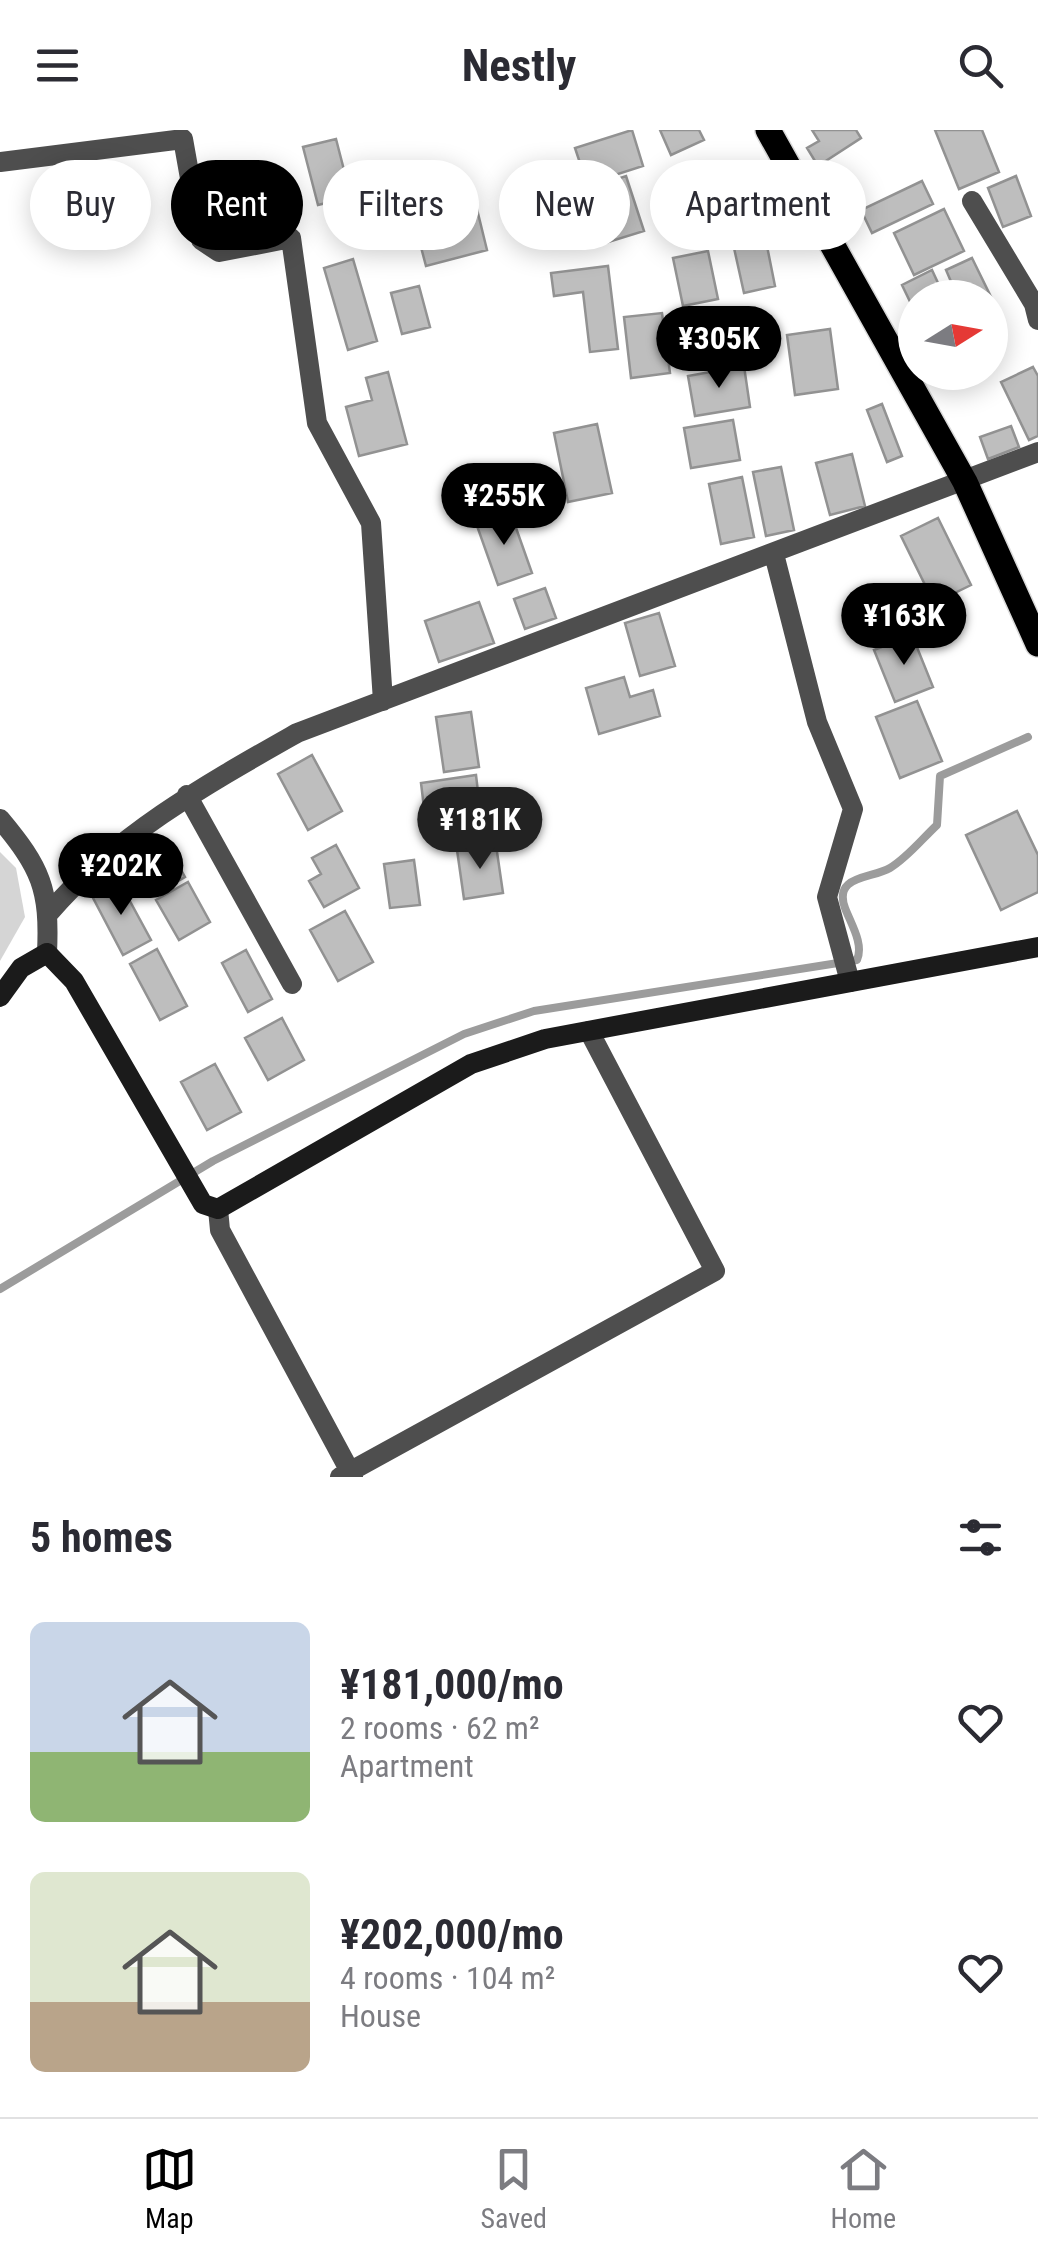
<!DOCTYPE html>
<html lang="en">
<head>
<meta charset="utf-8">
<style>
  body { margin:0; font-family:"Roboto Condensed",sans-serif; background:#f2f2f3; color:#2b2b33; height:100vh; display:flex; flex-direction:column; font-size:38px; white-space:nowrap }
  * { box-sizing:border-box; margin:0 }
  p { font-size:32px; color:#7c7c81 }
  .icon { flex:none; width:55px; height:55px; fill:none; stroke:currentColor; stroke-width:2; stroke-linecap:round; stroke-linejoin:round }
  .map { position:relative; height:1347px; overflow:hidden }
  .panel { display:flex; flex-direction:column; background:#fff; flex:1 }
  .panel>* { flex:none }
  .banner { position:absolute; left:30px; top:30px; width:980px; height:90px; display:flex; gap:20px }
  .needle { width:65px; rotate:79deg }
  .controls { position:absolute; left:898px; top:150px; display:grid; gap:20px }
  .controls a { display:grid; place-items:center; width:110px; height:110px; border-radius:50%; background:#fff; box-shadow:0 5px 25px #0003; font-size:50px }
  .price { position:absolute; translate:-50% -85px; padding:0 22px; border-radius:35px; background:#000; color:#fff; font-size:32px; line-height:65px; filter:drop-shadow(0 2px 5px #0008) }
  .price::after { content:''; position:absolute; left:50%; top:60px; width:30px; height:22px; margin-left:-15px; background:inherit; clip-path:polygon(0 0,100% 0,50% 100%) }
  .price.current { background:#222; color:#fff }
  ul { padding:0; list-style:none }
  li { display:flex; align-items:center; gap:30px; height:250px; padding:0 30px }
  li span { display:grid; place-items:center; flex:none; width:280px; height:200px; border-radius:15px; color:#555 }
  li>.icon { margin-inline-start:auto }
  span .icon { width:120px; height:120px; fill:#fffc; stroke-width:1 }
  li b { font-size:42px }
  h2 { display:flex; justify-content:space-between; align-items:center; height:120px; padding:0 30px; font-size:42px }
  .pill { padding:0 35px; border-radius:45px; background:#fff; box-shadow:0 5px 25px #0003; font-size:35px; line-height:90px }
  .pill.current { background:#000; color:#fff }
  header { display:flex; justify-content:space-between; align-items:center; height:130px; padding:0 30px; background:#fff; font-size:45px; font-weight:700 }
  .dock { display:flex; justify-content:space-around; align-items:center; height:140px; border-top:2px solid #e1e1e2; background:#fff; font-size:28px; color:#7c7c81 }
  .dock a { display:grid; justify-items:center; gap:5px }
  .dock .current { color:#000 }
  .map>svg:first-child { display:block }
  .green { fill:#d5d5d5 }
  .lines { fill:none; stroke-linecap:round; stroke-linejoin:round }
  .stream { stroke:#9c9c9c; stroke-width:8 }
  .building { fill:#bebebe; stroke:#929292; stroke-width:2.5 }
  .primary-casing { stroke:#dbdbdb; stroke-width:28 }
  .street { stroke:#4e4e4e; stroke-width:20 }
  .secondary { stroke:#1b1b1b; stroke-width:20 }
  .primary { stroke:#000; stroke-width:25 }
</style>
</head>
<body>
<header><svg class="icon" aria-label="menu" viewBox="0 0 24 24"><path d="M4 6h16M4 12h16M4 18h16"/></svg>Nestly<svg class="icon" aria-label="search" viewBox="0 0 24 24"><circle cx="10" cy="10" r="6"/><path d="M15 15l6 6"/></svg></header>
<div class="map">
<svg width="1038" height="1347" viewBox="0 0 1038 1347">
  <rect width="100%" height="100%" fill="#fff"/>
  <path class="green" d="M0,722L16,738L25,787L0,831Z"/>
  <g class="lines">
    <path class="stream" d="M0,1159L213,1031L464,904L534,881L857,830C864,814 851,794 845,778C833,745 871,749 890,738C907,728 922,709 937,695L940,646L1028,607"/>
  </g>
  <path class="building" d="M632,0L643,36L587,54L575,18Z
    M660,0H699L704,10L671,25Z
    M812,0H856L861,8L818,36L807,18L819,11Z
    M935,0H982L999,42L959,59Z
    M336,9L351,67L318,75L303,17Z
    M626,46L644,101L602,114L584,60Z
    M1016,46L1031,86L1003,97L988,58Z
    M922,51L933,74L872,103L861,80Z
    M475,71L487,120L426,136L413,87Z
    M944,79L964,121L914,145L894,103Z
    M766,111L775,156L744,163L734,118Z
    M708,121L718,169L683,176L673,128Z
    M972,128L994,173L990,175V168H958L946,140Z
    M353,129L377,211L348,220L324,138Z
    M608,136L618,219L590,222L583,162L554,166L551,143Z
    M932,140L945,168H915V182L902,155Z
    M419,156L430,197L402,204L391,163Z
    M662,183L670,243L631,248L624,187Z
    M830,199L838,259L795,265L787,205Z
    M744,236L750,277L695,286L688,246Z
    M1033,237L1038,246V306L1029,310L1001,252Z
    M388,242L407,314L359,326L346,277L372,270L366,248Z
    M882,274L902,326L887,332L867,280Z
    M733,290L740,330L691,338L684,298Z
    M597,294L612,363L568,372L554,303Z
    M1011,296L1019,317L988,329L980,307Z
    M852,324L865,376L830,385L816,333Z
    M781,337L794,400L766,406L753,342Z
    M742,347L754,407L721,414L709,354Z
    M510,381L532,443L498,455L476,393Z
    M938,388L971,455L934,473L901,406Z
    M545,458L556,488L525,499L514,469Z
    M479,472L494,513L439,532L425,491Z
    M659,483L675,536L640,546L625,493Z
    M912,505L933,557L895,572L874,520Z
    M624,547L630,567L653,560L660,586L599,604L586,558Z
    M917,571L942,631L900,648L876,587Z
    M471,582L479,637L444,642L436,587Z
    M312,625L342,681L308,700L278,644Z
    M476,645L480,679L425,686L421,653Z
    M1017,681L1038,725V762L1001,780L966,705Z
    M163,708L185,747L154,765L132,726Z
    M336,715L359,758L324,777L309,751L321,744L312,728Z
    M496,715L503,763L464,769L457,720Z
    M414,730L420,775L390,778L384,734Z
    M119,751L151,810L123,825L92,766Z
    M188,752L210,792L179,810L156,770Z
    M345,781L373,832L338,851L310,800Z
    M157,819L187,876L160,890L130,834Z
    M246,820L272,869L248,882L222,833Z
    M282,888L304,930L268,950L245,908Z
    M215,934L241,982L207,1000L181,952Z"/>
  <g class="lines">
    <g class="primary-casing">
      <path id="primary" d="M768,0L965,352L1038,514"/>
    </g>
    <path class="street" d="M0,32L183,9L201,110L219,122L291,108L317,293L371,393L383,571
      M972,71L1034,174L1038,190
      M774,424L817,592L853,679L827,767L850,852
      M187,665L292,854
      M0,689C41,738 50,759 47,823
      M49,783C117,704 207,654 297,603L1038,322
      M218,1079L220,1100L353,1347
      M340,1347L715,1141L589,901"/>
    <path class="secondary" d="M0,867L21,838L47,823L74,851L203,1074L218,1079L471,934L545,909L1038,817"/>
    <use href="#primary" class="primary"/>
  </g>
</svg>
<div class="controls">
<a><svg class="needle" viewBox="-14 -14 28 28"><path d="M0-13l5 13h-10z" fill="#e53935"/><path d="M0 13l5-13h-10z" fill="#7c7c81"/></svg></a>
</div>
<b class="price" style="left:719px;top:261px">¥305K</b>
<b class="price" style="left:504px;top:418px">¥255K</b>
<b class="price" style="left:904px;top:538px">¥163K</b>
<b class="price current" style="left:480px;top:742px">¥181K</b>
<b class="price" style="left:121px;top:788px">¥202K</b>
<div class="banner">
<a class="pill">Buy</a>
<a class="pill current">Rent</a>
<a class="pill">Filters</a>
<a class="pill">New</a>
<a class="pill">Apartment</a>
</div>
</div>
<section class="panel">
<h2>5 homes<svg class="icon" aria-label="filters" viewBox="0 0 24 24"><path d="M4 7h16M4 17h16"/><circle cx="9" cy="7" r="2"/><circle cx="15" cy="17" r="2"/></svg></h2>
<ul>
<li><span style="background:linear-gradient(#c9d6e8 65%,#8fb573 0)"><svg class="icon" aria-label="home" viewBox="0 0 24 24"><path d="M3 11l9-7 9 7M6 9v11h12V9"/></svg></span><div><b>¥181,000/mo</b><p>2 rooms · 62 m²</p><p>Apartment</p></div><svg class="icon" aria-label="heart" viewBox="0 0 24 24"><path d="M12 20l-8-8c-3-5 5-10 8-4 3-6 11-1 8 4z"/></svg></li>
<li><span style="background:linear-gradient(#dfe7d0 65%,#b9a48a 0)"><svg class="icon" aria-label="home" viewBox="0 0 24 24"><path d="M3 11l9-7 9 7M6 9v11h12V9"/></svg></span><div><b>¥202,000/mo</b><p>4 rooms · 104 m²</p><p>House</p></div><svg class="icon" aria-label="heart" viewBox="0 0 24 24"><path d="M12 20l-8-8c-3-5 5-10 8-4 3-6 11-1 8 4z"/></svg></li>
</ul>
</section>
<nav class="dock">
<a class="current"><svg class="icon" aria-label="map" viewBox="0 0 24 24"><path d="M3 6l6-2 6 2 6-2v14l-6 2-6-2-6 2zM9 4v14M15 6v14"/></svg>Map</a>
<a><svg class="icon" aria-label="saved" viewBox="0 0 24 24"><path d="M7 4h10v16l-5-4-5 4z"/></svg>Saved</a>
<a><svg class="icon" aria-label="home" viewBox="0 0 24 24"><path d="M3 11l9-7 9 7M6 9v11h12V9"/></svg>Home</a>
</nav>
</body>
</html>
